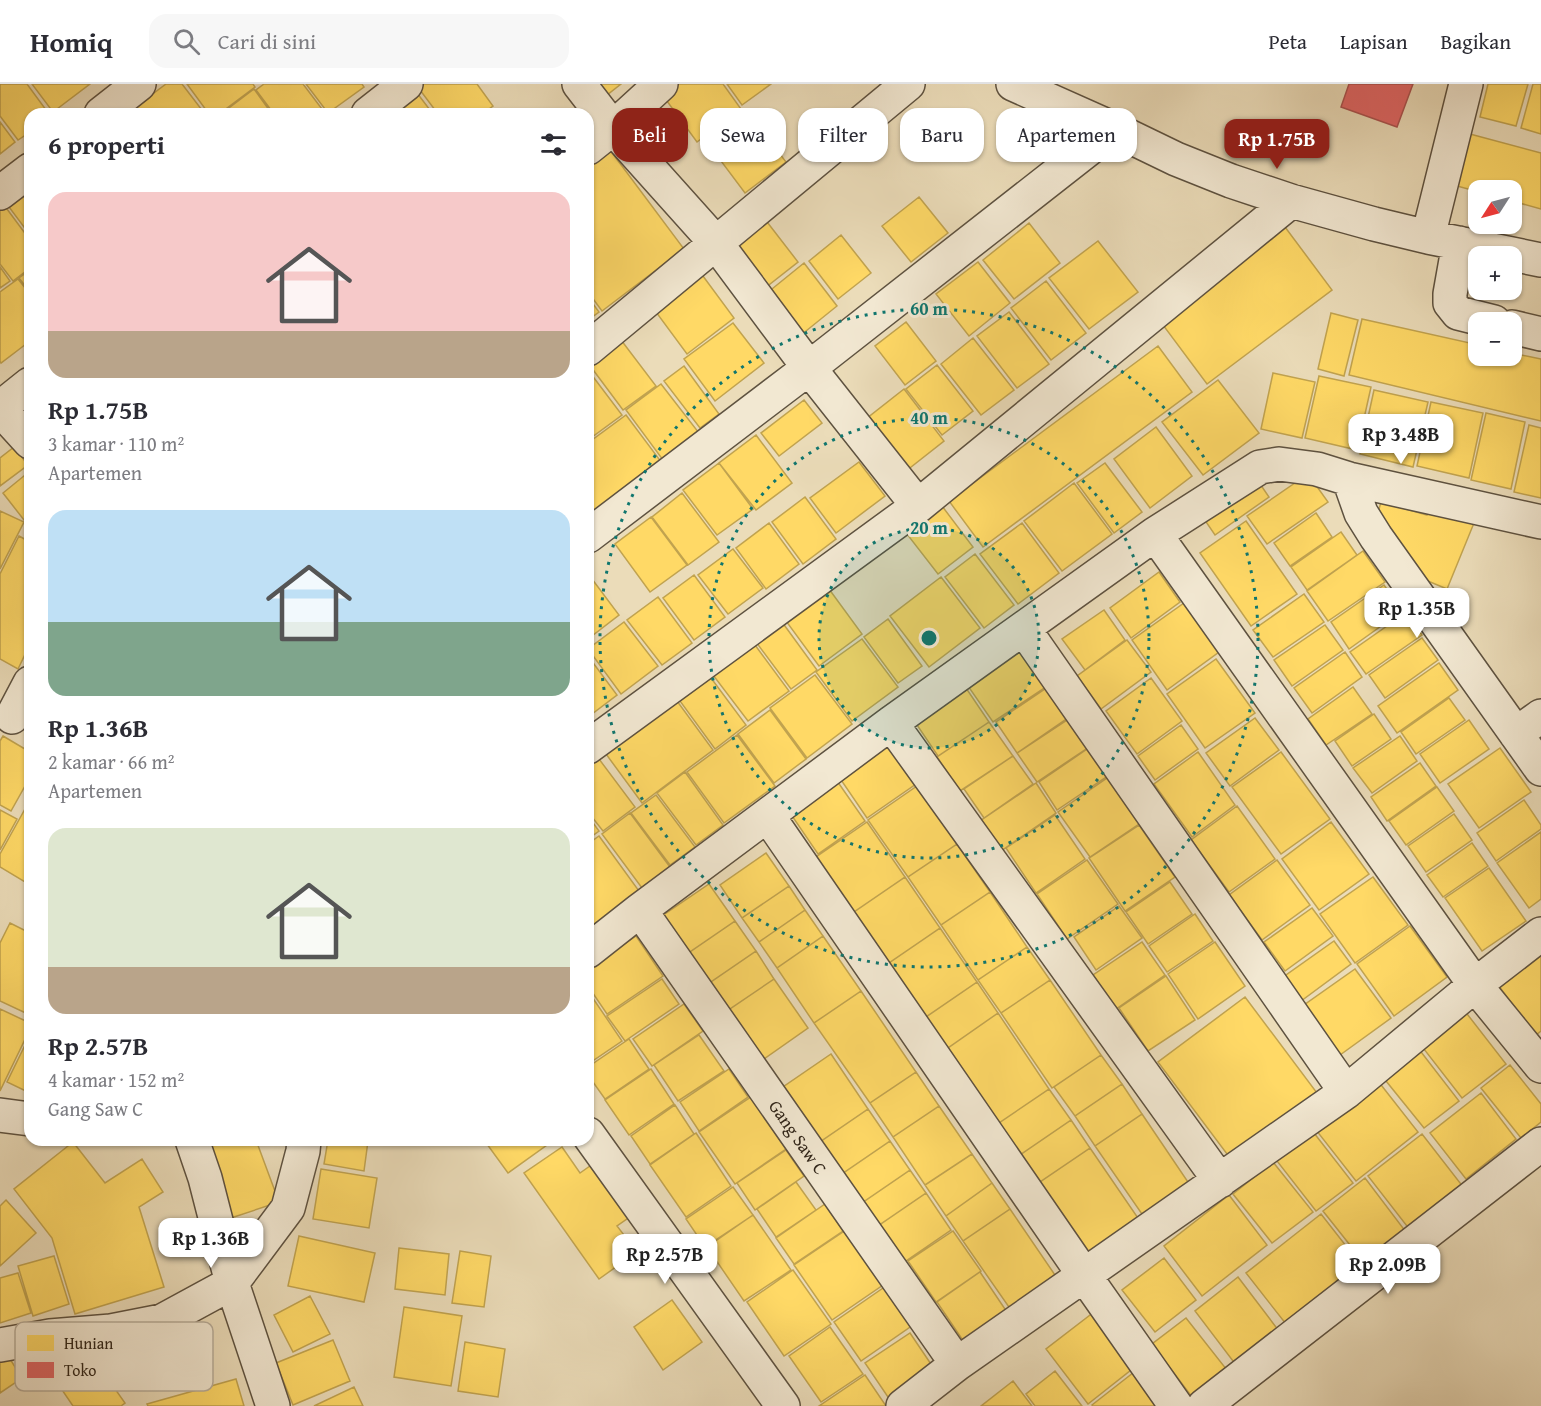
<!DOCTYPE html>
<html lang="id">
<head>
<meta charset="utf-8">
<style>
  body { margin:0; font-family:"Gentium Book Plus",serif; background:#f7f7f7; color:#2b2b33; height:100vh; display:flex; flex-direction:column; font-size:22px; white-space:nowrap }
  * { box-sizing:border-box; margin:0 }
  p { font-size:20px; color:#7c7c81 }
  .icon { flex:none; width:33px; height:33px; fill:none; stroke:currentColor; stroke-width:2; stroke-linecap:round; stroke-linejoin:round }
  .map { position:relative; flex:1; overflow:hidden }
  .drawer { position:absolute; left:24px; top:24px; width:570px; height:1038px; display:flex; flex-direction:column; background:#fff; border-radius:18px; box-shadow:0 2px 4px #0004 }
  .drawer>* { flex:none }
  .banner { position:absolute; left:612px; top:24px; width:570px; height:54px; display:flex; gap:12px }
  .needle { width:39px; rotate:234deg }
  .fabs { position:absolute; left:1468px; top:96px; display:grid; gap:12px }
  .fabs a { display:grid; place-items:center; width:54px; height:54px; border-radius:12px; background:#fff; box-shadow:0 2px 4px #0004; font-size:30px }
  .price { position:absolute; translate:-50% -51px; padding:0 14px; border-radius:12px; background:#fff; color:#222; font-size:20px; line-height:39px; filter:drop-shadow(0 2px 3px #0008) }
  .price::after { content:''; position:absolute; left:50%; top:36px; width:18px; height:14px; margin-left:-9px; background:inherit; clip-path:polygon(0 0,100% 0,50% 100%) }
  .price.active { background:#8f2418; color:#fff }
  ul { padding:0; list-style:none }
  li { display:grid; align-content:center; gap:12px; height:318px; padding:0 24px }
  li span { display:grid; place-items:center; height:186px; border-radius:18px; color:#555 }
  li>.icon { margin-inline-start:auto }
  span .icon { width:108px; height:108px; fill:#fffc; stroke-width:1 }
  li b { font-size:26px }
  h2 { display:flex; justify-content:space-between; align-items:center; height:72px; padding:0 24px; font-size:26px }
  .pill { padding:0 21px; border-radius:18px; background:#fff; box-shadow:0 2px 4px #0004; font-size:21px; line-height:54px }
  .pill.active { background:#8f2418; color:#fff }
  header { display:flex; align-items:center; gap:36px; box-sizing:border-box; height:84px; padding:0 30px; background:#fff; border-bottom:2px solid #e1e1e2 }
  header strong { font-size:28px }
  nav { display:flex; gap:33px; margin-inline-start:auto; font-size:21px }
  .search { width:420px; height:54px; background:#f7f7f7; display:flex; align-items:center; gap:15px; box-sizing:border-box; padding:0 21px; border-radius:18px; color:#7c7c81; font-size:22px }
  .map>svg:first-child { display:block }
  .homes { fill:#ffd966; stroke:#c1a34f; stroke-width:1.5 }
  .shops { fill:#e06666; stroke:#ab524f; stroke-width:1.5 }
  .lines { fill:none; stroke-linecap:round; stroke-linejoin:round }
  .minor-casing { stroke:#5e5240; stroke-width:36 }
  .minor { stroke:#f2e8d2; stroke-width:33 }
  .ring { fill:none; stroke:#0f766e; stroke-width:3; stroke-dasharray:3 6 }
  .labels { text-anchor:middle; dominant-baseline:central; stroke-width:6; stroke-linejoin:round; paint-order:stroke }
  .street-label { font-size:18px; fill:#2f2418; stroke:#f2e8d2 }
  .key { fill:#f2e8d2; stroke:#b8ad9a; stroke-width:1.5 }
  .key-label { font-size:16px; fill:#2f2418 }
  .centre { fill:#0f766e; stroke:#f2e8d2; stroke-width:3 }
  .ring-label { font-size:18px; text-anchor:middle; font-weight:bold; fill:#0f766e; stroke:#f2e8d2; stroke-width:6; stroke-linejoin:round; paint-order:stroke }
</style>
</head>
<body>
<header>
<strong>Homiq</strong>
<div class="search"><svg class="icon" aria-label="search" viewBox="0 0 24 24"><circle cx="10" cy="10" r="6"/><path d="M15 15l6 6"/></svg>Cari di sini</div>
<nav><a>Peta</a><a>Lapisan</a><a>Bagikan</a></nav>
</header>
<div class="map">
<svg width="1541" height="1322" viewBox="0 0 1541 1322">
  <rect width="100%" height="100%" fill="#ebdcb9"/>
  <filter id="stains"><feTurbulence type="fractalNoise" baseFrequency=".00333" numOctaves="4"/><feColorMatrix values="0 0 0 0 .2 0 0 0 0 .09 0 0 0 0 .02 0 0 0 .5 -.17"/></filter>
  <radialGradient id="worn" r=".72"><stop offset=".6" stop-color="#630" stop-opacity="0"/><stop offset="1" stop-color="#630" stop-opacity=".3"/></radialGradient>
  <path class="homes" d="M0,0H27L49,30H30V48L18,56L0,32Z
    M32,0H90L53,28Z
    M166,0H182L205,30H126Z
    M187,0H253L255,3L219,30H209Z
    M264,0H303L325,29L274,30L256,6Z
    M306,0H362L364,3L328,29Z
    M420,0H477L493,22L482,30H438L417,2Z
    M590,0H621L602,15Z
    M672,0H723L741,25L697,58L661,9Z
    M727,0H771L742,21Z
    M1488,0H1528L1516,42L1480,33Z
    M1533,0H1541V50L1521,44Z
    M254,5L272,30H221Z
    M414,5L433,30H382Z
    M747,26L786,78L745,109L706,57Z
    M0,38L15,58L0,70Z
    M1470,50L1541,69V125L1512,117V106H1479V108L1457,102Z
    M607,62L684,165L602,227L588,208V76Z
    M30,101V151L6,119Z
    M919,113L948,149L911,178L882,142Z
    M4,121L30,156V184L13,197L0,180V123Z
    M764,134L798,178L765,204L730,161Z
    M1029,139L1060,179L1014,215L983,176Z
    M1285,143L1332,206L1207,300L1160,237Z
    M841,151L871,189L838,215L809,177Z
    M1098,157L1138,208L1089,245L1049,194Z
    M978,178L1010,219L969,252L936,210Z
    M804,179L837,222L801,251L767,209Z
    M0,183L10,197L0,204Z
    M30,186V208L19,194Z
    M700,188L734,234L687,270L653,224Z
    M18,195L30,210V257L1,279L0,277V208Z
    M1046,197L1086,249L1051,276L1011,224Z
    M588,213L599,228L588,236Z
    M1009,228L1049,280L1017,304L977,252Z
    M1331,229L1358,236L1344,292L1318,285Z
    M1362,235L1479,261V272H1512V269L1541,275V337L1349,291Z
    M906,238L936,277L905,301L875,262Z
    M733,239L764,279L715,317L684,275Z
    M618,252L656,302L623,326L588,279Z
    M973,254L1014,306L981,331L941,280Z
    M1158,262L1192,308L983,463L949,417Z
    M937,281L973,327L942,351L906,305Z
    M684,282L719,330L700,344L664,297Z
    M588,286L622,331L588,356Z
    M1273,289L1315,298L1302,354L1261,345Z
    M1319,292L1371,303L1357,366L1305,354Z
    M1218,296L1259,349L1203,391L1162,338Z
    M661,300L699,349L663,376L626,326Z
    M904,305L944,357L906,387L866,335Z
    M1374,306L1428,318L1413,383L1360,370Z
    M804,316L822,339L779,372L761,349Z
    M1431,318L1483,329L1469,394L1417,382Z
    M1486,329L1525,338L1511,405L1471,396Z
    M626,331L662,379L596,429L588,418V359Z
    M1529,341L1541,344V414L1514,408Z
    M1156,343L1192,392L1150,424L1114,375Z
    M756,351L792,399L756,426L719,379Z
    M14,363L28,381L0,402V374Z
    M859,378L885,412L836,449L810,414Z
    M719,379L753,425L717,451L683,406Z
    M1105,379L1142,428L1114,449L1077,399Z
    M30,387V431L24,436L3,409Z
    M1308,390L1328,418L1267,460L1247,432Z
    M1256,394L1269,413L1215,451L1202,432Z
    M1074,399L1112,450L1062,487L1024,437Z
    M682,409L719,458L688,481L652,433Z
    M805,413L836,455L803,480L772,438Z
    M939,418L973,463L938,490L903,445Z
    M1381,418L1427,431L1431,422L1474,439L1447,505L1404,487L1410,472L1376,436Z
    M0,427L24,438L0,485Z
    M1316,429L1332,453L1290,482L1274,459Z
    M651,433L687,481L650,508L615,460Z
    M1246,437L1297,510L1251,542L1200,469Z
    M769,439L799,480L766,505L736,464Z
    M1022,439L1059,489L1018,520L980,470Z
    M1341,448L1357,471L1307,506L1291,483Z
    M19,452L30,458V560L18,585L0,575V490Z
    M733,465L763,504L728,530L698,491Z
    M1363,467L1385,498L1328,537L1307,507Z
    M975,470L1014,521L984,544L945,493Z
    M1159,488L1180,518L1131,554L1110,524Z
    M694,491L725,533L694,556L663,514Z
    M941,493L980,544L929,583L890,532Z
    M592,495L619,531L588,555V498Z
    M1384,501L1402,527L1349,565L1331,538Z
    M829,505L862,550L819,582L786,537Z
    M1304,510L1324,538L1273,573L1253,546Z
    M658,513L692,559L662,581L627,536Z
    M1184,519L1219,568L1167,606L1132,556Z
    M1104,526L1125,556L1085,586L1062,555Z
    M1407,528L1422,551L1366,590L1350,568Z
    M888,535L922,582L898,599L864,553Z
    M624,538L658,582L621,610L588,565Z
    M782,538L817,586L791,605L756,558Z
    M1325,541L1343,566L1292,602L1274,576Z
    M1422,554L1438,576L1385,614L1369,591Z
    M862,555L898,603L852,637L816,588Z
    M1127,556L1151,588L1101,625L1077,592Z
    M755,561L789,607L748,637L713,591Z
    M1026,561L1052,599L993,638L968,602Z
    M1345,568L1362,593L1312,629L1294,604Z
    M588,572L617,611L588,633Z
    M1216,575L1255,629L1205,664L1167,610Z
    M1439,579L1458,606L1397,649L1378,622Z
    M815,591L852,640L807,674L770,624Z
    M711,594L746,641L715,665L680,617Z
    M1151,594L1182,637L1137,670L1106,627Z
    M1051,601L1072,631L1017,669L996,638Z
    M1353,603L1372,630L1326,661L1308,635Z
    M966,604L989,638L938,672L915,638Z
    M1449,614L1465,636L1416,670L1401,648Z
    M677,617L713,666L642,719L606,670Z
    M770,626L806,675L774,699L738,650Z
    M1374,630L1391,655L1352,682L1335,657Z
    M1073,632L1092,661L1037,698L1017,669Z
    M1255,634L1279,666L1230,702L1206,669Z
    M1469,636L1489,665L1440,699L1420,670Z
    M989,638L1013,672L960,707L937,673Z
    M1181,641L1198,665L1155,696L1138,672Z
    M737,651L775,702L724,739L687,688Z
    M3,652L30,668V693L11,727L0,721V657Z
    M1400,652L1417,677L1372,709L1353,684Z
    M886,656L916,700L867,734L837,690Z
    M1093,661L1112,689L1057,726L1039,698Z
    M1500,664L1531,708L1479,744L1448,700Z
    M1198,668L1235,721L1192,753L1154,700Z
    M1281,668L1330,735L1281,770L1232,703Z
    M1013,672L1033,700L984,734L964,705Z
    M599,675L635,723L603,747L588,728V683Z
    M1420,679L1436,702L1387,737L1371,713Z
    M685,688L723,741L696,761L657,709Z
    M1113,690L1145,736L1090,773L1058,728Z
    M835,694L865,737L818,770L788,726Z
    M1036,699L1056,729L1001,767L980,737Z
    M917,702L957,760L908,793L868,736Z
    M1437,703L1454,727L1406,761L1389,737Z
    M656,711L695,763L670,781L631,729Z
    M1524,716L1541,741V745L1496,777L1477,749Z
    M1237,722L1275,775L1229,808L1191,756Z
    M25,725L30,728V801L0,783V770Z
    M0,726L17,735L0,766Z
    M630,729L670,783L642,804L602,750Z
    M1454,730L1472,756L1426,788L1408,762Z
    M1055,731L1085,775L1036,809L1006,764Z
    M588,732L599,747L588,755Z
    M867,738L905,793L854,828L816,773Z
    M1331,738L1369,790L1319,826L1282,775Z
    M1139,741L1175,793L1125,827L1089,774Z
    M1541,748V815L1529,824L1497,779Z
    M599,752L639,807L588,845V760Z
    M1472,759L1488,782L1443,813L1427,791Z
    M957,760L990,808L941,841L908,793Z
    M766,769L789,802L742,834L720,801Z
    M1087,776L1118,820L1067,855L1037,810Z
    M1277,776L1310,821L1262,856L1229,811Z
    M1489,784L1526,837L1482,867L1445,814Z
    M905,793L940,844L889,879L854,828Z
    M1373,793L1408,841L1355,879L1320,830Z
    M1170,798L1192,830L1148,860L1126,828Z
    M709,800L735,837L687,870L662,832Z
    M789,802L805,826L759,858L742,834Z
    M990,808L1027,863L978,896L941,841Z
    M1119,822L1142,854L1096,886L1074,853Z
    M1312,824L1333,852L1285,887L1264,858Z
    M805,826L823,852L777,884L759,858Z
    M1195,830L1213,857L1167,888L1149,862Z
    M735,837L756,867L708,900L687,870Z
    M10,839L30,849V931L0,917V859Z
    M1410,842L1447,893L1394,932L1357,880Z
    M940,844L977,898L926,933L889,879Z
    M636,852L663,892L607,930L588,902V885Z
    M823,852L861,907L814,939L777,884Z
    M1334,857L1351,880L1297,920L1279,896Z
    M1142,858L1165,891L1116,925L1093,891Z
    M1215,858L1245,902L1198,935L1168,890Z
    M1027,863L1050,896L1001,929L978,896Z
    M756,867L774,895L727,927L708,900Z
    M1541,868V947L1536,951L1498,901Z
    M1355,885L1391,934L1340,971L1304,921Z
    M1166,892L1195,936L1148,967L1119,924Z
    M662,895L679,920L625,957L607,932Z
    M774,895L808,944L761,977L727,927Z
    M1050,896L1101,971L1052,1004L1001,929Z
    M977,898L998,929L948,964L926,933Z
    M588,907L622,957L588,980Z
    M861,907L916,988L870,1019L814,939Z
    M1245,913L1323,1017L1236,1082L1158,978Z
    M684,920L703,947L652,982L633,955Z
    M0,925L30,939V945L0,1007Z
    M1464,926L1506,980L1462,1014L1420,960Z
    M998,929L1049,1005L999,1039L948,964Z
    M30,951V1009L7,998Z
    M699,951L724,987L678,1017L654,981Z
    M629,955L649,985L605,1015L588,991V983Z
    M1418,964L1459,1017L1424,1044L1382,992Z
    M831,970L868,1025L817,1060L780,1005Z
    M1101,971L1122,1000L1075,1032L1054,1003Z
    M1510,981L1541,1020V1038L1521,1054L1481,1004Z
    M651,985L674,1020L629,1051L605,1016Z
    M729,985L748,1013L699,1047L680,1018Z
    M916,988L939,1022L893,1053L870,1019Z
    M1378,997L1418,1048L1356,1097L1316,1046Z
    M1122,1000L1142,1030L1095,1062L1075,1032Z
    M1049,1005L1071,1036L1020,1071L999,1039Z
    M1481,1009L1516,1055L1466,1095L1430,1049Z
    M751,1013L786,1065L735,1100L699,1048Z
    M675,1021L694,1050L650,1080L631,1052Z
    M939,1022L972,1070L925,1101L893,1053Z
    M868,1025L890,1057L839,1092L817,1060Z
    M1142,1030L1190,1101L1144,1133L1095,1062Z
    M1071,1036L1090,1064L1040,1098L1020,1071Z
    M696,1049L731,1102L686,1133L650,1081Z
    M1314,1049L1353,1099L1316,1127L1277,1077Z
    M1422,1050L1464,1104L1410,1146L1368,1092Z
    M207,1056H256L279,1118L228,1135Z
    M328,1056L368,1057L364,1087L324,1080Z
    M484,1056H554L508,1089Z
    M890,1057L910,1086L859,1121L839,1092Z
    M73,1058L105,1099L142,1075L163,1108L139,1123L164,1203L75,1230L52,1154L14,1105Z
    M562,1063L580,1089L597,1077L634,1130L617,1142L637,1168L599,1195L524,1089Z
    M1090,1064L1140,1137L1089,1171L1040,1098Z
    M786,1066L804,1092L755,1126L737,1099Z
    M972,1070L992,1099L946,1132L925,1101Z
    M1273,1078L1313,1128L1272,1159L1233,1110Z
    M321,1085L377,1094L369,1144L313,1135Z
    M910,1086L926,1109L875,1144L859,1121Z
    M1365,1094L1406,1148L1365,1180L1323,1127Z
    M796,1098L816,1126L776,1153L757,1125Z
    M992,1099L1010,1125L963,1157L946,1132Z
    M733,1103L753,1131L705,1163L686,1135Z
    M926,1109L951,1146L900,1181L875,1144Z
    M1229,1111L1267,1161L1202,1212L1164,1162Z
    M6,1116L36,1149L0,1182V1122Z
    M825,1120L843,1147L794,1180L776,1154Z
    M1010,1125L1057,1194L1011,1226L963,1157Z
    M1321,1130L1361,1181L1286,1240L1246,1189Z
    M753,1131L791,1186L744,1217L707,1163Z
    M846,1146L883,1201L832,1236L794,1181Z
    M953,1147L981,1187L936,1218L908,1177Z
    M299,1152L375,1169L364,1218L288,1202Z
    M399,1164L449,1170L445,1211L395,1205Z
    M460,1167L491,1172L484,1223L452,1219Z
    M54,1172L69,1220L33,1232L18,1182Z
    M1164,1174L1196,1216L1155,1248L1122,1206Z
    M793,1186L831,1240L784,1272L747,1218Z
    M980,1188L1007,1228L964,1258L937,1218Z
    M18,1189L31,1229L0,1239V1194Z
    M1238,1193L1279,1247L1236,1281L1195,1227Z
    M886,1202L913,1241L861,1277L834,1238Z
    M310,1212L330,1250L293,1268L274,1231Z
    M672,1216L702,1258L663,1286L634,1243Z
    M404,1223L462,1232L451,1302L394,1293Z
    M1094,1228L1136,1282L1088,1320L1046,1265Z
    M1186,1234L1227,1286L1192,1313L1152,1260Z
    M830,1243L863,1290L821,1318L789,1272Z
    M910,1249L937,1289L892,1319L865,1279Z
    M333,1256L350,1297L293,1321L276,1279Z
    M465,1258L505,1265L498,1313L458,1307Z
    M5,1267L22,1294L0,1309V1270Z
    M94,1275L125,1319L121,1322H73L58,1300Z
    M1138,1285L1167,1322H1093L1092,1321Z
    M1055,1287L1082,1322H1035L1026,1310Z
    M865,1291L886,1322H819Z
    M236,1295L244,1322H148L147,1320Z
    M1013,1297L1032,1322H981Z
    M354,1303L363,1322H314Z"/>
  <path class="shops" d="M1349,0H1413L1397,43L1341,23Z"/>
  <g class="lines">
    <g class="minor-casing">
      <path id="minor" d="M579,0L613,44L716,159L809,284L918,422
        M1013,0L1114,45L1176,75L1231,97L1291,117L1374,140L1428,153L1541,176
        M101,30L139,0
        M368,30L406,0
        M588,64L613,44L661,0
        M0,109L30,86
        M1428,153L1466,0
        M1459,159L1450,210V219L1458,229L1494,238
        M1512,243L1541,250
        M588,265L908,0
        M0,324L30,300
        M0,325L30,358
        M1349,395L1361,429L1376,453L1541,685
        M1155,450L1475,901L1541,982
        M588,452L809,284L1114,45
        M1024,545L1346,1008
        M12,633L30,599
        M891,639L1220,1097
        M1516,650L1541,632
        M588,663L918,422L1291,117
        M768,732L1084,1191L1176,1322
        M640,826L957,1280
        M588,867L640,826L891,639L1155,450L1260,383L1279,380L1317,385L1349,395L1541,438
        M0,1031L30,1035
        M588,1050L783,1322
        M0,1261L50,1252L111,1247L162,1237L232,1199L205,1094L192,1056
        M273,1322L232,1199L288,1124L303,1067L304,1056
        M903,1322L957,1280L1346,1008L1475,901L1541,850
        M1204,1322L1541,1060"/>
    </g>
    <use href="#minor" class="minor"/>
  </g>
  <circle cx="929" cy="554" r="110" fill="#0f766e" fill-opacity=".12"/>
  <g class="ring">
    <circle cx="929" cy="554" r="110"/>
    <circle cx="929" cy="554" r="220"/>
    <circle cx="929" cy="554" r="329"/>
  </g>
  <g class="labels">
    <g class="street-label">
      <text transform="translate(798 1053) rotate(55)">Gang Saw C</text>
    </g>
  </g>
  <rect x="15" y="1238" width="198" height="69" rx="9" class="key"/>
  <rect x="27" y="1251" width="27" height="16" fill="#ffd966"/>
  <rect x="27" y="1278" width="27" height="16" fill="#e06666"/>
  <g class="key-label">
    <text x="64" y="1265">Hunian</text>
    <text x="64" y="1292">Toko</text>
  </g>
  <circle cx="929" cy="554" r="9" class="centre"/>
  <g class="ring-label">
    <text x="929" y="231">60 m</text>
    <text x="929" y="340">40 m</text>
    <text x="929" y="450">20 m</text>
  </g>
  <rect width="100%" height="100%" filter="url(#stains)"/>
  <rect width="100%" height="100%" fill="url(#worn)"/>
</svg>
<div class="fabs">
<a><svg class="needle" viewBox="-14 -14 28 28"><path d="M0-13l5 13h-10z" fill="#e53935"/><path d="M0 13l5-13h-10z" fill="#7c7c81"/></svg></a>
<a>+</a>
<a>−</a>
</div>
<b class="price active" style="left:1277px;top:86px">Rp 1.75B</b>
<b class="price" style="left:1401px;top:381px">Rp 3.48B</b>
<b class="price" style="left:1417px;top:555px">Rp 1.35B</b>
<b class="price" style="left:211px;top:1185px">Rp 1.36B</b>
<b class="price" style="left:665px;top:1201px">Rp 2.57B</b>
<b class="price" style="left:1388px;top:1211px">Rp 2.09B</b>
<div class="banner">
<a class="pill active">Beli</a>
<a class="pill">Sewa</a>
<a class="pill">Filter</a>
<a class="pill">Baru</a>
<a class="pill">Apartemen</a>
</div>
<section class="drawer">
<h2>6 properti<svg class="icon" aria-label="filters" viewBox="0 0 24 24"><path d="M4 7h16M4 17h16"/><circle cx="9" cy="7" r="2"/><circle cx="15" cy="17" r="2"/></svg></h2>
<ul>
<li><span style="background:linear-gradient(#f6c9c9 75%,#b9a48a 0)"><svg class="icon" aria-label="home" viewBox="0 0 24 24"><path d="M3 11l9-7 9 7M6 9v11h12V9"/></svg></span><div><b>Rp 1.75B</b><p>3 kamar · 110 m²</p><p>Apartemen</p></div></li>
<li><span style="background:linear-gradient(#bfe0f5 60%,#7fa58c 0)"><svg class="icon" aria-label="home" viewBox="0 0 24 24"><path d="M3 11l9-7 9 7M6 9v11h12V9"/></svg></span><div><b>Rp 1.36B</b><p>2 kamar · 66 m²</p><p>Apartemen</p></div></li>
<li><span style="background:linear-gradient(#dfe7d0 75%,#b9a48a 0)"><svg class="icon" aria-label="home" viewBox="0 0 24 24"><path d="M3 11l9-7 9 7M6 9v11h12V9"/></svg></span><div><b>Rp 2.57B</b><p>4 kamar · 152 m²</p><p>Gang Saw C</p></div></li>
</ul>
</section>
</div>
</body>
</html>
